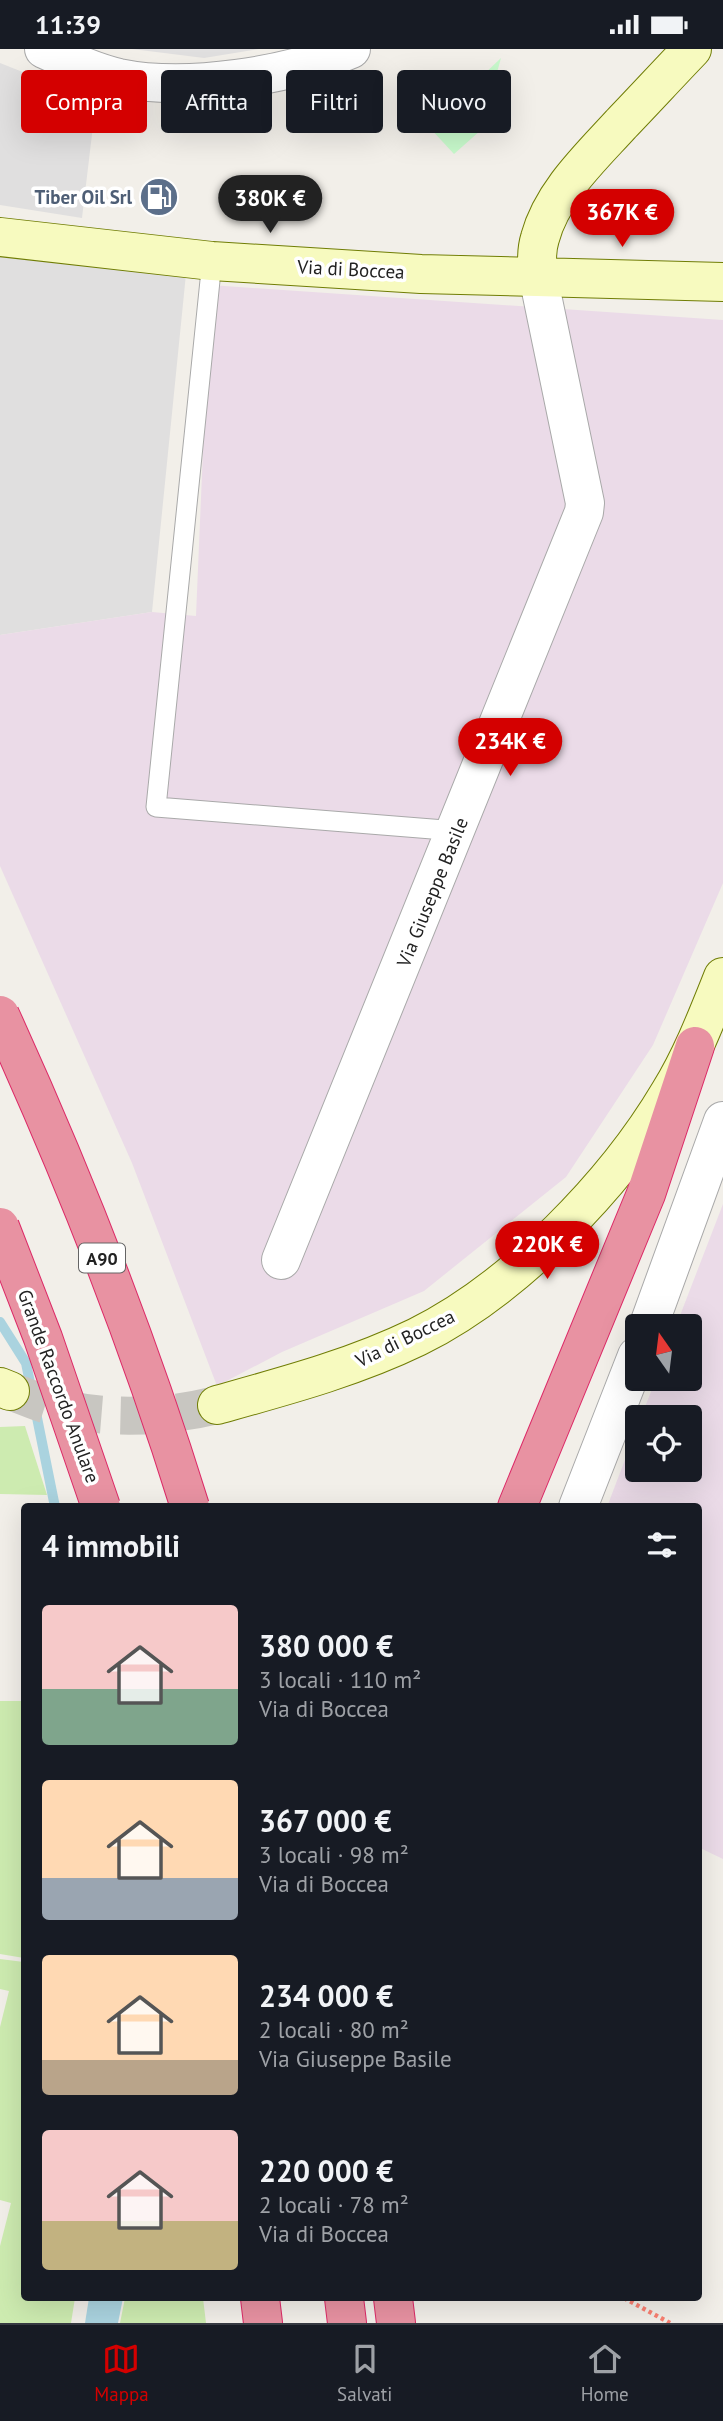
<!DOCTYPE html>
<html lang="it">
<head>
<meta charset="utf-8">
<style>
  body { margin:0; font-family:"PT Sans",sans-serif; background:#242831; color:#f1f3f6; height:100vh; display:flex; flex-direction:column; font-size:26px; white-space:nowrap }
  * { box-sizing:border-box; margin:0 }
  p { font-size:23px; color:#9ea1a6 }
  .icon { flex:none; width:38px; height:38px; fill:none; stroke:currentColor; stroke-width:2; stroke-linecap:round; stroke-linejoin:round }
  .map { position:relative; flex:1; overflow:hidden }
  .side { position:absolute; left:21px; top:1454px; width:681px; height:798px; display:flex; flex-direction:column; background:#171b24; border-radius:7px; box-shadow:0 7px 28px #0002 }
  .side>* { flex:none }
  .guide { position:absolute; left:21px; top:21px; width:682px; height:63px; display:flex; gap:14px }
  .needle { width:46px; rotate:346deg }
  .fabs { position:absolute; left:625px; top:1265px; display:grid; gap:14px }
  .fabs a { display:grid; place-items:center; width:77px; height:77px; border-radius:7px; background:#171b24; box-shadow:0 7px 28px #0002; font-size:35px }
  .price { position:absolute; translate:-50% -60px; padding:0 16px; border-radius:24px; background:#d40000; color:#fff; font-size:23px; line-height:46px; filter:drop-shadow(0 2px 4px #0008) }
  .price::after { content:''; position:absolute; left:50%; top:42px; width:21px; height:16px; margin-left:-10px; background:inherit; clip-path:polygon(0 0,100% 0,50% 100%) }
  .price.active { background:#222; color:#fff }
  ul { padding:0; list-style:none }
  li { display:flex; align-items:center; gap:21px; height:175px; padding:0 21px }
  li span { display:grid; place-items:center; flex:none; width:196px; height:140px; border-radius:7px; color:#555 }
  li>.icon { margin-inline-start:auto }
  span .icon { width:84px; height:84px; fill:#fffc; stroke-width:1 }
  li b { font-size:30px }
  h2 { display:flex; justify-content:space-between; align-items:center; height:84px; padding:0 21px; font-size:30px }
  .pill { padding:0 24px; border-radius:7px; background:#171b24; box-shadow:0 7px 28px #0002; font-size:24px; line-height:63px }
  .pill.active { background:#d40000; color:#fff }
  .status { display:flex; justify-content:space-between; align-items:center; height:49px; padding:0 35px; background:#171b24; direction:ltr }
  .status svg { height:19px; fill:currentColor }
  .tab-bar { display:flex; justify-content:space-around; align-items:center; height:98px; border-top:2px solid #363941; background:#171b24; font-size:19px; color:#9ea1a6 }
  .tab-bar a { display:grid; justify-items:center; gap:4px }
  .tab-bar .active { color:#d40000 }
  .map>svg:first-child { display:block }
  .residential { fill:#e0dfdf }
  .industrial { fill:#ebdbe8 }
  .grass { fill:#cdebb0 }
  .park { fill:#c8facc }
  .water { fill:#aad3df }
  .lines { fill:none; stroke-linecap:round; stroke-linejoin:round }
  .stream { stroke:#aad3df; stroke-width:10 }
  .secondary-tunnel { stroke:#c8c6c1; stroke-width:38; stroke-dasharray:38 19; stroke-linecap:butt }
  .lane-casing { stroke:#a9a9a9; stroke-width:21 }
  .street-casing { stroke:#a9a9a9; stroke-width:40 }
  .secondary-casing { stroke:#707d05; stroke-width:40 }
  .highway-casing { stroke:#dc2a67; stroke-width:40 }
  .path { stroke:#fa8072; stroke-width:4.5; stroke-dasharray:3.5 3.5; stroke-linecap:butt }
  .lane { stroke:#fff; stroke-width:19 }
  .street { stroke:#fff; stroke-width:38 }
  .secondary { stroke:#f7fabf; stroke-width:38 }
  .highway { stroke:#e892a2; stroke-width:38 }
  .highway-bridge-casing { stroke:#dc2a67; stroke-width:40; stroke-linecap:butt }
  .highway-bridge { stroke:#e892a2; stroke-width:38 }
  .labels { text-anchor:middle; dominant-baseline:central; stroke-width:7; stroke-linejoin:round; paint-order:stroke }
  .shield { fill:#fff; stroke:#646464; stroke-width:2 }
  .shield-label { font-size:18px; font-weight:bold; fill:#222 }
  .service-label { font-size:19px; font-weight:bold; fill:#4e5e75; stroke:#fff; text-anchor:end }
  .street-label { font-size:19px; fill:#222; stroke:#fff }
</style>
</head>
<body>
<div class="status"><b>11:39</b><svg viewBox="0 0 49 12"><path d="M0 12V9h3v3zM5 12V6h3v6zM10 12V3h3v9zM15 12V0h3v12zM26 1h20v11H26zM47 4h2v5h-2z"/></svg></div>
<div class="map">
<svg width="723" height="2274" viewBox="0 0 723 2274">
  <rect width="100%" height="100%" fill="#f2efe9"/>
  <path class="residential" d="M132,0H259L204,9Z
    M0,14L96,52L82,169L0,156Z
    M0,204L186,225L152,563L0,586Z"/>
  <path class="industrial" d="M210,236L723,271V834L653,996L566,1128L424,1242L282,1303L217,1337L132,1114L0,817V586L152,563L196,567Z
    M723,1155V1810L698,1798V1458H607L637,1379V1421H690V1368H641L656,1330H690V1278L676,1277Z"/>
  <path class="grass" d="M25,1377L47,1446L0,1445V1378Z
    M0,1652H24V1909L0,1905Z
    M0,1910L24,1913V2249H75L71,2274H0V2197L11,2154L0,2151V1978L9,1942L0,1940Z
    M125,2249H203L206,2274H120Z"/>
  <path class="park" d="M501,9L481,81L454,105L429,78Z"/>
  <path class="water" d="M89,2249H123L118,2274H85Z"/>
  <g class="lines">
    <path class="stream" d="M0,1273L26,1314L55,1458"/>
    <path class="secondary-tunnel" d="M10,1342C24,1347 37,1353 51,1357C102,1371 166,1369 217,1356"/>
    <g class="lane-casing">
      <path id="lane" d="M212,212L156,758L457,782"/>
    </g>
    <g class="street-casing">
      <path id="street" d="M44,0C68,11 93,23 119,29C187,43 288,27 351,0
        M281,1211L584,463L585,454L538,227
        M648,1278L723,1072
        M578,1458L637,1307"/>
    </g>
    <g class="secondary-casing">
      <path id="secondary" d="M0,188L212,212L421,225L723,233
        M538,227C537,214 536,202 540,189C552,144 591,108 621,75C645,50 668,25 692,0
        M0,1338L10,1342
        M217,1356C285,1337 353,1319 417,1288C514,1240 615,1136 670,1043C692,1007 707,968 723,928"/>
    </g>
    <g class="highway-casing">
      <path id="highway" d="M517,1458L646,1145L695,997
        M260,2249L263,2274
        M344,2249L347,2274
        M393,2249L396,2274"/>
    </g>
    <path class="path" d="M624,2249L670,2274"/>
    <use href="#lane" class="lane"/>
    <use href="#street" class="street"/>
    <use href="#secondary" class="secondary"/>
    <use href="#highway" class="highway"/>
    <g class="highway-bridge-casing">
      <path id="highway-bridge" d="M0,966C73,1126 138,1290 190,1458
        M0,1178L43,1289L101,1458"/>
    </g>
    <use href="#highway-bridge" class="highway-bridge"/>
  </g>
  <defs>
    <g id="fuel-disc" transform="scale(2.0125)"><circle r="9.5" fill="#5c6f8a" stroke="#fff"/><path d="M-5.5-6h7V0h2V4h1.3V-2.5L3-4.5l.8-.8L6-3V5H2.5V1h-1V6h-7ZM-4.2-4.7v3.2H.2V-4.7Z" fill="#fff"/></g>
  </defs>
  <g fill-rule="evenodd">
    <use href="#fuel-disc" x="159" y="148"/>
  </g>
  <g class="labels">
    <rect class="shield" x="79" y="1194.5" width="46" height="29" rx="5"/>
    <g class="shield-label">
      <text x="102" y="1209">A90</text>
    </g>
    <g class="service-label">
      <text x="132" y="148">Tiber Oil Srl</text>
    </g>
    <g class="street-label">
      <text transform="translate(351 220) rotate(3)">Via di Boccea</text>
      <text transform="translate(432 843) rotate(-68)">Via Giuseppe Basile</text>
      <text transform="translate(405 1289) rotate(-26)">Via di Boccea</text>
      <text transform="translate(59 1337) rotate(70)">Grande Raccordo Anulare</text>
    </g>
  </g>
</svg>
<div class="fabs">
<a><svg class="needle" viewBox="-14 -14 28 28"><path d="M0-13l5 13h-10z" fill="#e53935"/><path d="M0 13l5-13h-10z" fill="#9ea1a6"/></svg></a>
<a><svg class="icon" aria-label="locate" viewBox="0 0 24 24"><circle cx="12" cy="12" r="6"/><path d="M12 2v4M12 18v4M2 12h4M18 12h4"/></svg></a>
</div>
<b class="price active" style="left:270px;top:186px">380K €</b>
<b class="price" style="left:622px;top:200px">367K €</b>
<b class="price" style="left:510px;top:729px">234K €</b>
<b class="price" style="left:547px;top:1232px">220K €</b>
<div class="guide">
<a class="pill active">Compra</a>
<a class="pill">Affitta</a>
<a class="pill">Filtri</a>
<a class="pill">Nuovo</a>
</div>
<section class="side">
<h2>4 immobili<svg class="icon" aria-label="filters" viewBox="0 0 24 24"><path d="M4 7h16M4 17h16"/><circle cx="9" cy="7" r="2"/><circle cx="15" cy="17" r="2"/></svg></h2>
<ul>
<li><span style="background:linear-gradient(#f6c9c9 60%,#7fa58c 0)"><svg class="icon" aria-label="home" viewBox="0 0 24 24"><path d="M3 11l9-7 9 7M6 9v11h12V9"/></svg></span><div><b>380 000 €</b><p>3 locali · 110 m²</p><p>Via di Boccea</p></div></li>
<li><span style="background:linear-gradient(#ffd9b3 70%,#9aa5b1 0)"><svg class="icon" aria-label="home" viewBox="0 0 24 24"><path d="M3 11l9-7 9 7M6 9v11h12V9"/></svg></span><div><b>367 000 €</b><p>3 locali · 98 m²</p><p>Via di Boccea</p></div></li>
<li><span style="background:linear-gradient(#ffd9b3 75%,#b9a48a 0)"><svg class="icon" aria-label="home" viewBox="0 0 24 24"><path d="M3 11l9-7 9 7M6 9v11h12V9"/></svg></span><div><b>234 000 €</b><p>2 locali · 80 m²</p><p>Via Giuseppe Basile</p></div></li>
<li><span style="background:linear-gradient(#f6c9c9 65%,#c2b280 0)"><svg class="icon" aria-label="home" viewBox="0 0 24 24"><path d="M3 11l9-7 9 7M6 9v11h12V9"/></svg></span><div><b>220 000 €</b><p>2 locali · 78 m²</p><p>Via di Boccea</p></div></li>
</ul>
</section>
</div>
<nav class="tab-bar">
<a class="active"><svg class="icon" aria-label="map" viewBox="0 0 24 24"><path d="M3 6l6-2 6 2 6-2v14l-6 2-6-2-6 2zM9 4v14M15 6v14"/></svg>Mappa</a>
<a><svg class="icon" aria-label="saved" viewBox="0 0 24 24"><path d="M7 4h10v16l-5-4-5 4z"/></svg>Salvati</a>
<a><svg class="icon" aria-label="home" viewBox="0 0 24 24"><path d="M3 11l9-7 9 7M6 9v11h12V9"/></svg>Home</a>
</nav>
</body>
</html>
